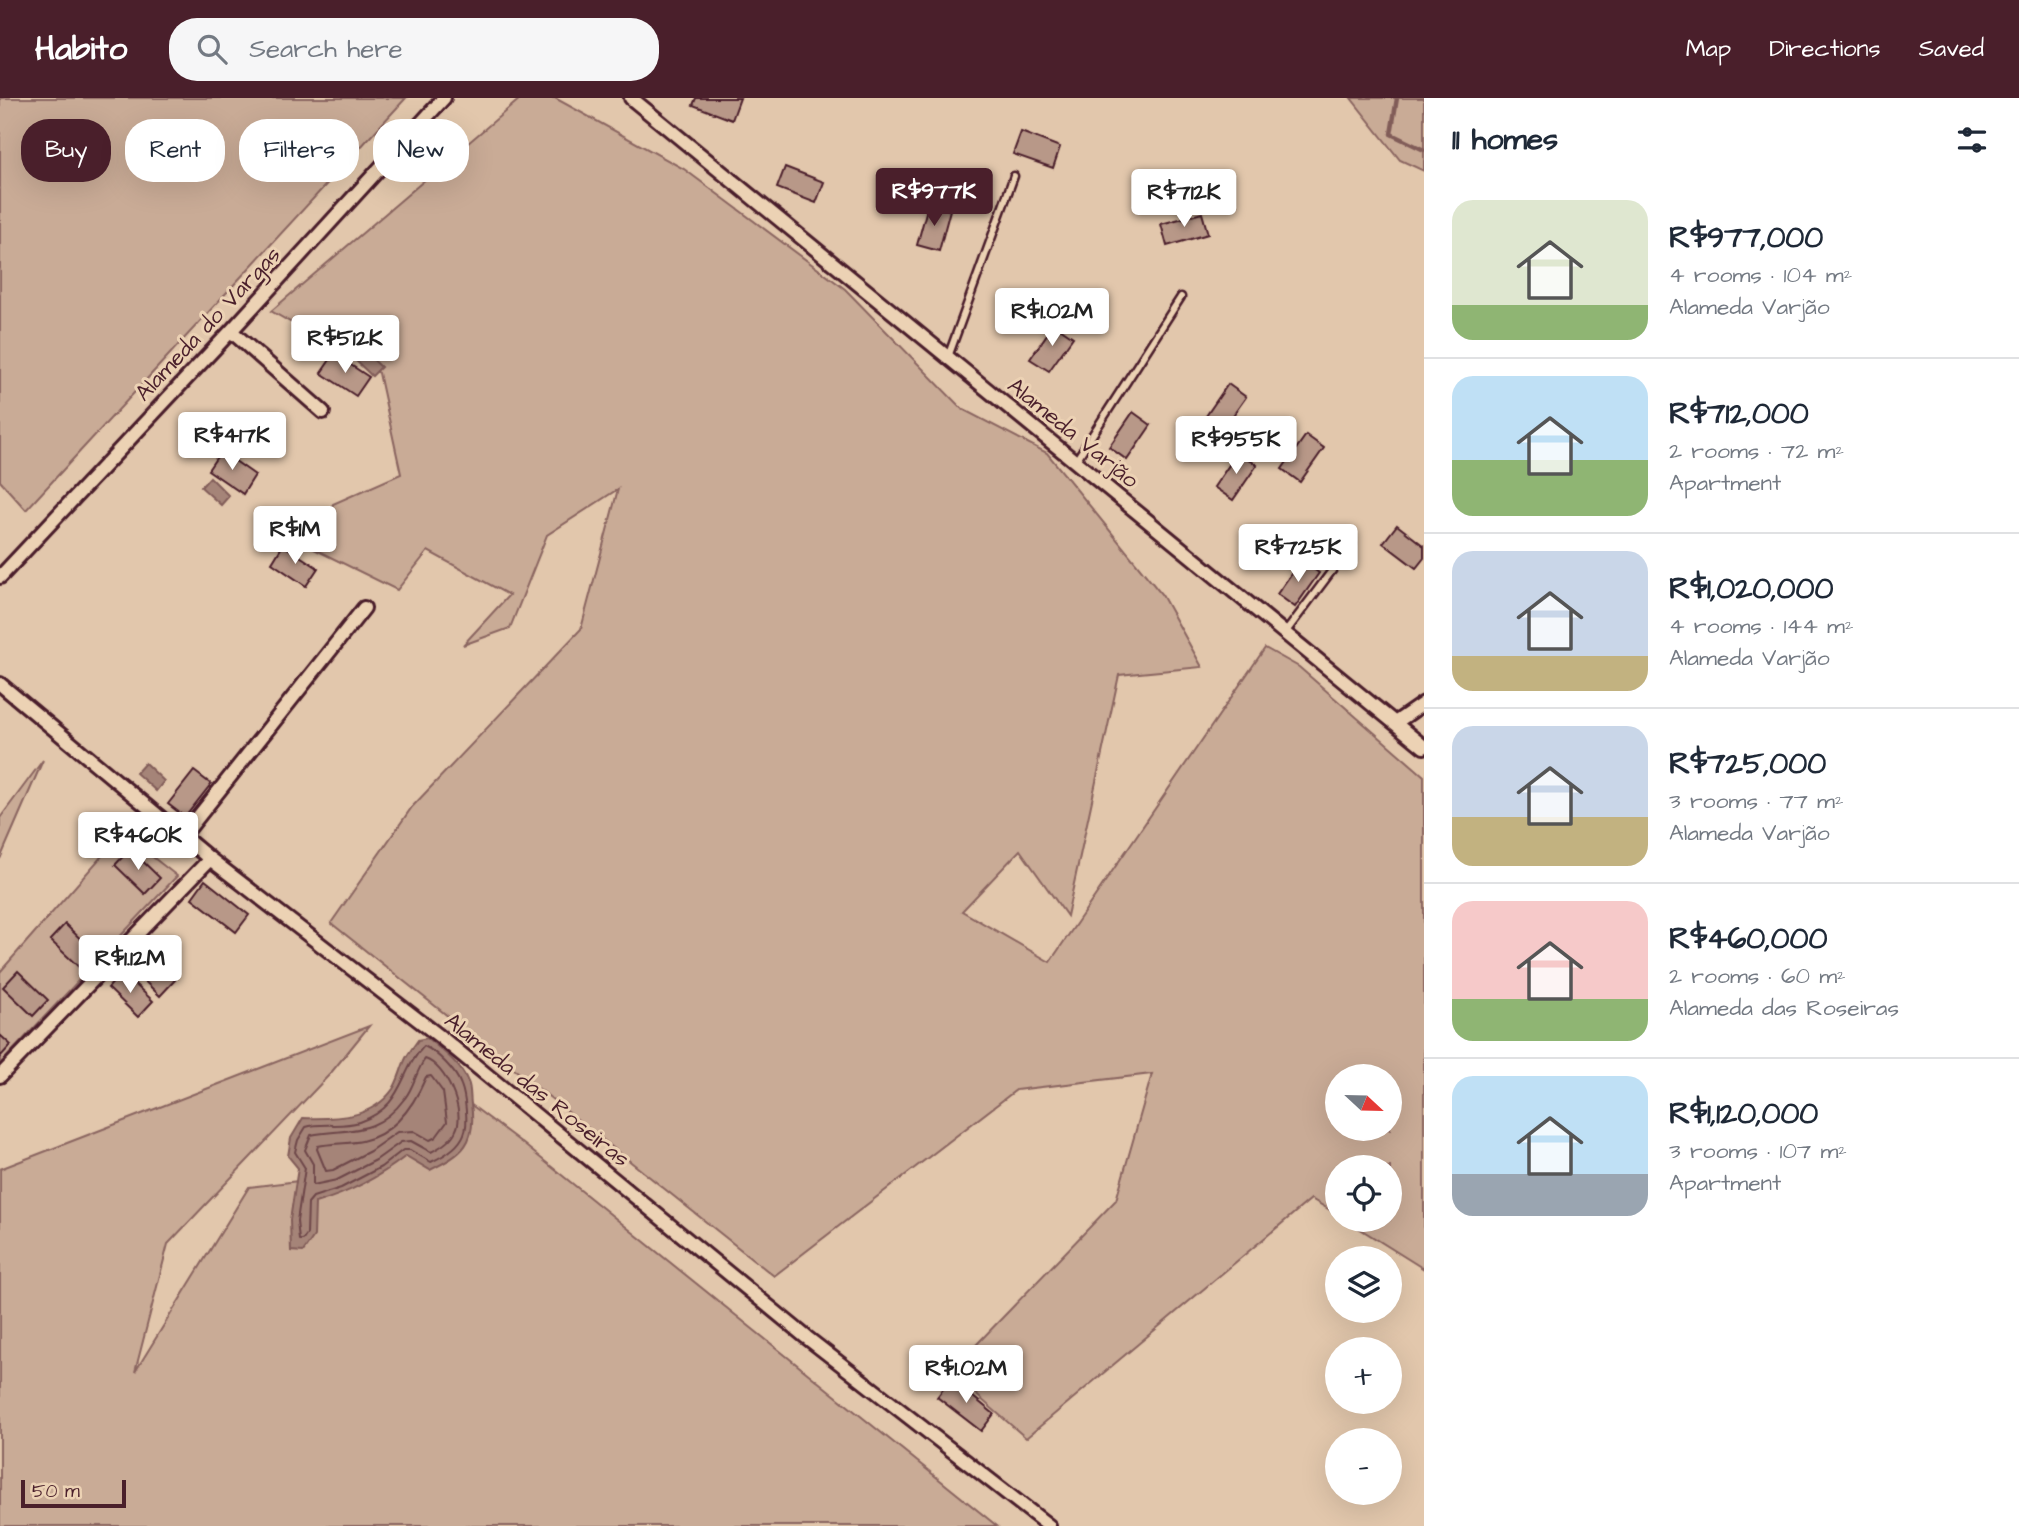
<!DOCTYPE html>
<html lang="en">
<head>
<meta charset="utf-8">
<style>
  body { margin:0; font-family:"Architects Daughter",sans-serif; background:#f6f6f7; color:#1f2937; height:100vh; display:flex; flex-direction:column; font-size:26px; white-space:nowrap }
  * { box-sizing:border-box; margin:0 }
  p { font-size:23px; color:#747a83 }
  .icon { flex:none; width:38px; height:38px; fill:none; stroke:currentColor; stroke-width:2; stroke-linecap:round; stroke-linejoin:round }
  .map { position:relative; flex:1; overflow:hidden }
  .drawer { display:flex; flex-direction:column; background:#fff; width:595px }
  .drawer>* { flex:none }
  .top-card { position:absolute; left:21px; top:21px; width:665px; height:63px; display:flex; gap:14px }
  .needle { width:46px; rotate:112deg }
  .fabs { position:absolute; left:1325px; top:966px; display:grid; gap:14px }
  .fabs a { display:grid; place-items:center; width:77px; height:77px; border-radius:50%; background:#fff; box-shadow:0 7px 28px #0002; font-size:35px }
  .scale { position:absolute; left:21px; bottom:18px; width:105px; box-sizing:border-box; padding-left:7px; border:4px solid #4a1f2b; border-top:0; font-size:19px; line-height:24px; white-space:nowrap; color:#4a1f2b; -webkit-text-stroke:5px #ecd2b4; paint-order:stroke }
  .price { position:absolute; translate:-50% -60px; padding:0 16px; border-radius:7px; background:#fff; color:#222; font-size:23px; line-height:46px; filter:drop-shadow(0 2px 4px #0008) }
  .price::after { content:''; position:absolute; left:50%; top:42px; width:21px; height:16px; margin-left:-10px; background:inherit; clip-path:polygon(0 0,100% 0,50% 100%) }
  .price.current { background:#4a1f2b; color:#fff }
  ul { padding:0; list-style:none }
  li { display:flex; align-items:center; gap:21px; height:175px; padding:0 28px }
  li+li { border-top:2px solid #e0e1e3 }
  li span { display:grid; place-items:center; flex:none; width:196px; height:140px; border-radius:21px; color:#555 }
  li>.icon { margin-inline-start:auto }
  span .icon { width:84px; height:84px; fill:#fffc; stroke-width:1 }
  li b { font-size:30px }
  h2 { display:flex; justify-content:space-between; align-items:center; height:84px; padding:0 28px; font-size:30px }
  .pill { padding:0 24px; border-radius:28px; background:#fff; box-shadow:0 7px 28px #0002; font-size:24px; line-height:63px }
  .pill.current { background:#4a1f2b; color:#fff }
  header { display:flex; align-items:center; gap:42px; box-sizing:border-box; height:98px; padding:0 35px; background:#4a1f2b; color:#fff }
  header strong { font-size:33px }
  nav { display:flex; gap:38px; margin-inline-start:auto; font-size:24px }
  .search { width:490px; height:63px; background:#f6f6f7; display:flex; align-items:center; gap:18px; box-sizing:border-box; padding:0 24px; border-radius:28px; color:#747a83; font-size:26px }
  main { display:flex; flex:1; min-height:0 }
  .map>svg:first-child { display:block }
  .green { fill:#c9ab96; stroke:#8a6560; stroke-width:2; fill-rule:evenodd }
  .water { fill:#a58478; stroke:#815c59; stroke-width:2 }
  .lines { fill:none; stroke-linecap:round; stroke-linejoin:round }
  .shore { stroke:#6e474a; stroke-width:2 }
  .stream { stroke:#815c59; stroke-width:4.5 }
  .building { fill:#b89888; stroke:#4a1f2b; stroke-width:2 }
  .service-casing { stroke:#4a1f2b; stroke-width:11 }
  .minor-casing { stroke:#4a1f2b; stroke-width:18 }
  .service { stroke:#ecd2b4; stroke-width:6 }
  .minor { stroke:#ecd2b4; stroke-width:12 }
  .labels { text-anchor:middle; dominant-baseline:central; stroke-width:6; stroke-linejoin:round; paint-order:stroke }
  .street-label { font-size:23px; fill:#4a1f2b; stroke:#ecd2b4 }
</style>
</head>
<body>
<header>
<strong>Habito</strong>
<div class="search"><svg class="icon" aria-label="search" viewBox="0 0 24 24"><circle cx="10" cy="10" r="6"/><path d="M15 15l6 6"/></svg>Search here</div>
<nav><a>Map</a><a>Directions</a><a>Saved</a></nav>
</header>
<main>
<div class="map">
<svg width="1424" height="1428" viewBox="0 0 1424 1428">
  <rect width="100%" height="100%" fill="#e2c7ac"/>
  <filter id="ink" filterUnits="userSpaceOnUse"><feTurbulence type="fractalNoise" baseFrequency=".0143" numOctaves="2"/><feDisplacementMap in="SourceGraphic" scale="14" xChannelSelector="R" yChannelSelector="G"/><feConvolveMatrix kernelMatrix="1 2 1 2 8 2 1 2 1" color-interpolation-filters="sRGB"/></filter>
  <g filter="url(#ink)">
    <path class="green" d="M0,0H406L26,412L0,383Z
      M521,0H555L684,71L845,191L962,311L1047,355L1162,497L1202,569L1119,577L1067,818L1020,752L962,813L1050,864L1265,550L1299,569L1424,678V1171L1346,1122H1390V1069H1337V1116L1311,1101L1026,1340L950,1274L1116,1102L1152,976L1016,992L774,1178L331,825L412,709L581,531L618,391L547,437L510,530L463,547L509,497L428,453L397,492L314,451L333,406L401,376L379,275L271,213ZM1337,978H1390V1031H1337Z
      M1351,0H1424V73L1400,62Z
      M43,662L0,761V720Z
      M122,735L177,778L0,966V874Z
      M369,928L330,976L168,1146L135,1274L249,1089L348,1077L458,997L522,1045L997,1428H0V1071Z"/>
    <path class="water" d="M362,251L381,269L372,278L353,260Z
      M210,379L229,398L221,407L201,389Z
      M145,665L164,683L156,693L136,675Z
      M427,940C442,952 461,966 468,984C471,990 470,999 471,1006C477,1045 463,1056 430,1072L406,1058C378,1080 349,1095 315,1105L314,1138L303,1154L291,1153L290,1122L298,1070L288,1058L291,1040L303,1020C336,1021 372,1021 393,991C399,982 401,970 406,960C409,954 414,948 418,942Z"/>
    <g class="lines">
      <path class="shore" d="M424,948C437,954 456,973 461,987C465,997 469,1026 464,1036C459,1049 444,1058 431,1064L410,1052H403L381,1069L341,1090L313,1099L308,1105L307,1136L303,1142H299L297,1123L305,1070L295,1054L298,1042L306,1029C322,1024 342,1030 359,1024C405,1008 398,975 424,948Z
        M425,961C445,967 466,1013 456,1032C452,1042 441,1049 431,1054L411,1043L401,1044L376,1062L337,1082L313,1087V1066L305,1052L311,1037C350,1030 376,1039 405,1000C414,989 416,973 425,961Z
        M431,978L443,994L447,1024L436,1039L430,1042L414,1033L397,1034L370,1053L333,1072L326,1073L317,1051L318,1048C332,1045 348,1046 362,1043C395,1036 414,1007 426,979Z"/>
      <path class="stream" d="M1397,0L1391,36L1424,52"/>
    </g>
    <path class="building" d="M696,0H740L732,22L693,7Z
      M1021,34L1060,49L1053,70L1013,56Z
      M785,69L824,84L816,105L777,90Z
      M928,107L950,112L939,153L917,147Z
      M1202,115L1208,136L1167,148L1161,126Z
      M1054,226L1073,239L1049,273L1030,261Z
      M334,256L369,279L356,298L321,275Z
      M1228,286L1246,299L1222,333L1204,321Z
      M1133,314L1151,327L1127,362L1109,349Z
      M1306,337L1324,350L1300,384L1282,371Z
      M221,353L255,377L243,396L208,372Z
      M1238,354L1257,367L1233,402L1214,389Z
      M1397,427L1424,448V460L1416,470L1383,445Z
      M283,447L318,470L306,488L272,465Z
      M1301,462L1319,475L1295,509L1277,496Z
      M194,673L211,686L185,719L168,706Z
      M130,751L160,780L145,796L115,767Z
      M205,782L249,817L236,834L192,800Z
      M65,826L95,855L80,870L50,842Z
      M145,853L175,882L160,898L130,869Z
      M18,873L48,902L33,918L3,889Z
      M122,874L153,903L138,919L108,890Z
      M0,937L11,947L0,959Z
      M951,1281L994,1316L981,1333L937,1299Z"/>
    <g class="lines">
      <g class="service-casing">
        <path id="service" d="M948,259L1014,78
          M1075,364L1181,199
          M1285,535L1352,446"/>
      </g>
      <g class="minor-casing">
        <path id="minor" d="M631,0L1424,649
          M231,233L323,314
          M0,479L231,233L444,0
          M0,586L210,761L443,941L806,1239L1049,1428
          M1395,625L1424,605
          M183,738L364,510
          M0,978L210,761"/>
      </g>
      <use href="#service" class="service"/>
      <use href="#minor" class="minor"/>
    </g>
  </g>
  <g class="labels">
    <g class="street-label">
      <text transform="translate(208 226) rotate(-47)">Alameda do Vargas</text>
      <text transform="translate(1073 335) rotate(39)">Alameda Varjão</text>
      <text transform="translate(537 992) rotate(39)">Alameda das Roseiras</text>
    </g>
  </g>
</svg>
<div class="fabs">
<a><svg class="needle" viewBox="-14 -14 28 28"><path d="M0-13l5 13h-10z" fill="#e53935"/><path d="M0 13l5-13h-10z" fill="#747a83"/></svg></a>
<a><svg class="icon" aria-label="locate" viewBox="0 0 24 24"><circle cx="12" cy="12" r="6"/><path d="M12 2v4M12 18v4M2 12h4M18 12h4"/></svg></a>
<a><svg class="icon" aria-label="layers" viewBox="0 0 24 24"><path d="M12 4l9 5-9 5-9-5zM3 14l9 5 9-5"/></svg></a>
<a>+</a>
<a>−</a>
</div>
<div class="scale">50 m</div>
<b class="price current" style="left:934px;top:130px">R$977K</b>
<b class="price" style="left:1184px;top:131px">R$712K</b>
<b class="price" style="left:1052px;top:250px">R$1.02M</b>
<b class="price" style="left:345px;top:277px">R$512K</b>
<b class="price" style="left:232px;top:374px">R$417K</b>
<b class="price" style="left:1236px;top:378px">R$955K</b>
<b class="price" style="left:295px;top:468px">R$1M</b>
<b class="price" style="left:1298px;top:486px">R$725K</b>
<b class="price" style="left:138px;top:774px">R$460K</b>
<b class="price" style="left:130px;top:897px">R$1.12M</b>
<b class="price" style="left:966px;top:1307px">R$1.02M</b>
<div class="top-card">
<a class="pill current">Buy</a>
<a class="pill">Rent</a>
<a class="pill">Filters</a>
<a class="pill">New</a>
</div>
</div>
<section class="drawer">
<h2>11 homes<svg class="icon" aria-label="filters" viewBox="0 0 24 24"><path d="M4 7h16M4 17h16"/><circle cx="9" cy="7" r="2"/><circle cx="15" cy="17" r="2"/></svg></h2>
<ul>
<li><span style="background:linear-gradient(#dfe7d0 75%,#8fb573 0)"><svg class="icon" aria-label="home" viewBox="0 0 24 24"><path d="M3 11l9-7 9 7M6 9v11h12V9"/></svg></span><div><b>R$977,000</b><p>4 rooms · 104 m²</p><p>Alameda Varjão</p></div></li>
<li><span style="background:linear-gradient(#bfe0f5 60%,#8fb573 0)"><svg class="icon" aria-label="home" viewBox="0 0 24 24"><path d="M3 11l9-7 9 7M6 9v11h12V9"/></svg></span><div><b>R$712,000</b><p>2 rooms · 72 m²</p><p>Apartment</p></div></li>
<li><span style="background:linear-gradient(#c9d6e8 75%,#c2b280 0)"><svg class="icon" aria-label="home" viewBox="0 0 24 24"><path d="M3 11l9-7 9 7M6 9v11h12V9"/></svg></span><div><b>R$1,020,000</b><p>4 rooms · 144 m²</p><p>Alameda Varjão</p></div></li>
<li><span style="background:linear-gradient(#c9d6e8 65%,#c2b280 0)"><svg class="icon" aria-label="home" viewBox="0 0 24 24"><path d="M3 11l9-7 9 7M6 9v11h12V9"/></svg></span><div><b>R$725,000</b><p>3 rooms · 77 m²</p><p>Alameda Varjão</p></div></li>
<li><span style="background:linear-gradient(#f6c9c9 70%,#8fb573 0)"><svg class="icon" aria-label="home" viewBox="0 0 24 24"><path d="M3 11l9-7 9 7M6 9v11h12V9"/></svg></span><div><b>R$460,000</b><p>2 rooms · 60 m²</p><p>Alameda das Roseiras</p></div></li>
<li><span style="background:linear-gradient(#bfe0f5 70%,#9aa5b1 0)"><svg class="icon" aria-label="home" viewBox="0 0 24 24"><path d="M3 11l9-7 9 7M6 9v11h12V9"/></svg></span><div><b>R$1,120,000</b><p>3 rooms · 107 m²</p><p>Apartment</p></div></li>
</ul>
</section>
</main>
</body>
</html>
